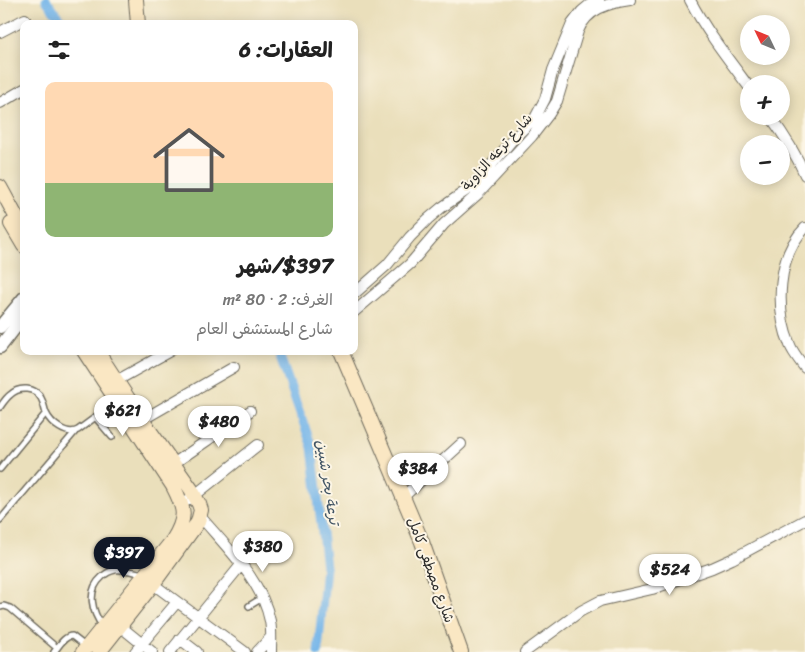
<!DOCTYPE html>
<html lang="ar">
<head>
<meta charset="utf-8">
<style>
  body { margin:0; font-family:Sriracha,"Playpen Sans Arabic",sans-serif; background:#f6f6f6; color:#222; direction:rtl; height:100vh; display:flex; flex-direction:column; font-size:19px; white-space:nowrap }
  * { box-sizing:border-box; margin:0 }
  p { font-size:16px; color:#767676 }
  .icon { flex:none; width:28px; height:28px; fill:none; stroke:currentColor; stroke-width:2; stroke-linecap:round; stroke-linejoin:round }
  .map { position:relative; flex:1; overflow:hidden; direction:ltr }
  .drawer { position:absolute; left:20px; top:20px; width:338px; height:335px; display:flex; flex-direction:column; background:#fff; border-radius:10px; box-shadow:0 2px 12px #0003; direction:rtl }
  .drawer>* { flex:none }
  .needle { width:32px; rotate:313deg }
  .controls { position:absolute; left:740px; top:15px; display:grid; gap:10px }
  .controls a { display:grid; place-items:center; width:50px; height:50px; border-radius:50%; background:#fff; box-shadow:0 2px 12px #0003; font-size:25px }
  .price { position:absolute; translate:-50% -42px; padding:0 11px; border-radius:18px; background:#fff; color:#222; font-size:16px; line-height:32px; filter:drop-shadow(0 1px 2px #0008) }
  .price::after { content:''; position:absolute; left:50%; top:30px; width:15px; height:11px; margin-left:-8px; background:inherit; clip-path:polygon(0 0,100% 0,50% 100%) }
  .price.selected { background:#111827; color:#fff }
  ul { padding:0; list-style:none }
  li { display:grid; align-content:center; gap:10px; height:265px; padding:0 25px }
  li+li { border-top:1px solid #e0e0e0 }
  li span { display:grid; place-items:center; height:155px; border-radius:10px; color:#555 }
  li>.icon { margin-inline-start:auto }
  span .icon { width:90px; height:90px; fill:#fffc; stroke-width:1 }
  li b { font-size:21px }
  h2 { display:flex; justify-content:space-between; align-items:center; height:60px; padding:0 25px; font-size:21px }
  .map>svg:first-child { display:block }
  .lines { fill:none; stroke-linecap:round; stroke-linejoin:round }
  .canal { stroke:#75b5e9; stroke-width:9 }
  .service-casing { stroke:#6e6a5d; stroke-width:8 }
  .minor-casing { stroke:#6e6a5d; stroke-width:12 }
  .tertiary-casing { stroke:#6e6a5d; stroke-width:15 }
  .secondary-casing { stroke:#6e6a5d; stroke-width:16 }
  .service { stroke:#fff; stroke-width:5 }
  .minor { stroke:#fff; stroke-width:10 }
  .tertiary { stroke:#fff; stroke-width:12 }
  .secondary { stroke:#fae7c3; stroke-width:14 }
  .labels { text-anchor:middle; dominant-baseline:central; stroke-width:4; stroke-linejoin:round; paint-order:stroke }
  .street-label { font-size:14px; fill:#2b2b2b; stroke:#fcf5e5 }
  .water-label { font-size:15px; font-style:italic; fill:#415464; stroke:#fcf5e5 }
</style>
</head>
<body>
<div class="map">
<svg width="805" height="652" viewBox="0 0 805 652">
  <rect width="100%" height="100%" fill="#fcf5e5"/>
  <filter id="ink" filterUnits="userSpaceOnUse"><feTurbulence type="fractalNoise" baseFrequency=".02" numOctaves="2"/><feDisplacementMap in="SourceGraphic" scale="10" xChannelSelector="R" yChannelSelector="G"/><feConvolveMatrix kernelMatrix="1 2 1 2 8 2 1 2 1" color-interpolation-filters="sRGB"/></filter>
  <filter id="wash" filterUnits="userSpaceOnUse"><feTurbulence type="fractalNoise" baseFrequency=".0096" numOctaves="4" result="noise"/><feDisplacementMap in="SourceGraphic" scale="20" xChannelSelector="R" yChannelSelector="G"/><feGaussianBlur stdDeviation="1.12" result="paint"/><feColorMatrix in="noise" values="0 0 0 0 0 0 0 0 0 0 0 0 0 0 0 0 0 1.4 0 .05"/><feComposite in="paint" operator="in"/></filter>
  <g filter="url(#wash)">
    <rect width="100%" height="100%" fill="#eadfbb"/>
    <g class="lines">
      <path class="canal" d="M46,0L64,24
        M278,351L312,447L326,567L318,652"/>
    </g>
  </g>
  <g filter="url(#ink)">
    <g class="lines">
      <g class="service-casing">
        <path id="service" d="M0,407C3,403 6,398 10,395C19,386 35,387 41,398C44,403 44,408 46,413C51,424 67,436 78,430L116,402
          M95,417L112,437
          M0,469L46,413
          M0,520L75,432
          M249,606L262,598
          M0,607L4,606L10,608L57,648
          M103,627C92,612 86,591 102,577C105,574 110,571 115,570C125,569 134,572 143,574
          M54,652C59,646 64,636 72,636L85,646"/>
      </g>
      <g class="minor-casing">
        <path id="minor" d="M690,0C706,31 728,59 749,87
          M0,32L25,19
          M0,103L24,89
          M770,116C784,135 796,154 805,175
          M805,228C777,256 775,310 790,345C793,353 800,361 805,368
          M354,294L387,265L410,237L428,219L441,208L473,186L493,163L513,139L535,118L545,99L553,70L572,24L582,11L588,6L599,0
          M354,312L410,264L444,224L479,193L532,136L549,114L557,101L578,31C587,9 608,3 630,0
          M116,381L170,351
          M142,420L234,367
          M173,464L250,411
          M403,497L461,444
          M182,504L195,495L258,445
          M200,516C226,547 262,580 270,621C272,631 271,642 271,652
          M153,584L245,652
          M120,626L152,652
          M180,639L197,652
          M135,652L177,602
          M170,652L241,565
          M257,652L271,637
          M525,652L581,611L600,601L652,589L712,568L732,559L805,520"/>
      </g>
      <g class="tertiary-casing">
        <path id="tertiary" d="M0,327L24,298
          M0,347L24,316"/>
      </g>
      <g class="secondary-casing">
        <path id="secondary" d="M136,0L138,24
          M0,187L24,231
          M11,224L24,246
          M97,351L142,420L191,489L199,504L201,510L198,522L190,533L153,584L99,652
          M341,351L370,419L422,542L461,652
          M83,652L173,540C187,517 185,509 173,486L84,351"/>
      </g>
      <use href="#service" class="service"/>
      <use href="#minor" class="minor"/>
      <use href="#tertiary" class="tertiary"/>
      <use href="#secondary" class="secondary"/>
    </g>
  </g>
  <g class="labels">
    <g class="street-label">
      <text transform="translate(497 152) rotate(-48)">شارع ترعه الزاوية</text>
      <text transform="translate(431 570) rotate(70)">شارع مصطفى كامل</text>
    </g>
    <g class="water-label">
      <text transform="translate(328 482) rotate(81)">ترعة بحر شبين</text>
    </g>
  </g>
</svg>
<div class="controls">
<a><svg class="needle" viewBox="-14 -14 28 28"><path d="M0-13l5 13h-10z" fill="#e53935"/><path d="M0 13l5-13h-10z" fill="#767676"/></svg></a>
<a>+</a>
<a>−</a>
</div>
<b class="price" style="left:123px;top:437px">$621</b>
<b class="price" style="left:219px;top:448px">$480</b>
<b class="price" style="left:418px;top:495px">$384</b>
<b class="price" style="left:263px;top:573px">$380</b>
<b class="price selected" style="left:124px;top:579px">$397</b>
<b class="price" style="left:670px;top:596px">$524</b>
<section class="drawer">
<h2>العقارات: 6<svg class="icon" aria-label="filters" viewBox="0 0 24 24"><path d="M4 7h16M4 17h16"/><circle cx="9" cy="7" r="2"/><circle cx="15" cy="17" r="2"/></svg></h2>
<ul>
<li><span style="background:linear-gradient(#ffd9b3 65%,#8fb573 0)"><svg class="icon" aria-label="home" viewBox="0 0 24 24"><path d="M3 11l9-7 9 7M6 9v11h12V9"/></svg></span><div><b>$397/شهر</b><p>الغرف: 2 · 80 m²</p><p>شارع المستشفى العام</p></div></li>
</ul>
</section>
</div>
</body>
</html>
